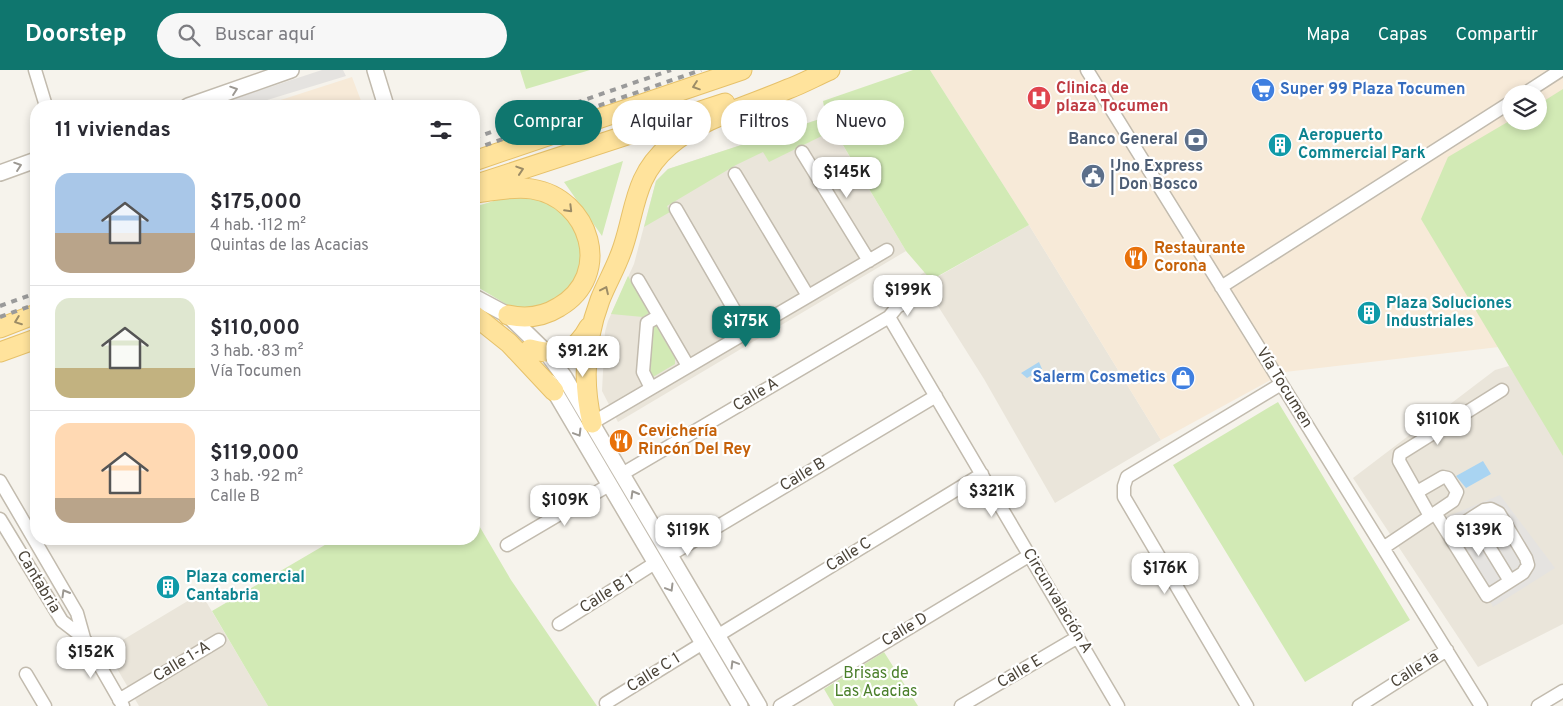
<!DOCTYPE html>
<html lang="es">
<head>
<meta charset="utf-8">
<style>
  body { margin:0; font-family:Overpass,sans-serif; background:#f7f7f7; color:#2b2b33; height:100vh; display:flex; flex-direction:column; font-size:19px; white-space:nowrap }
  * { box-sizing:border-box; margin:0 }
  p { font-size:16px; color:#7c7c81 }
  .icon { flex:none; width:28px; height:28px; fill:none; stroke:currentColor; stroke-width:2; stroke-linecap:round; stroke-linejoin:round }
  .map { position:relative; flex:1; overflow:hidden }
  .side { position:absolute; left:30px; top:30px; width:450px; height:445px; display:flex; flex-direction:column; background:#fff; border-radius:20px; box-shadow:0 2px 8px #0003 }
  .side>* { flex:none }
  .hud { position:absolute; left:495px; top:30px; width:475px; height:45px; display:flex; gap:10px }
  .fabs { position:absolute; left:1502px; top:15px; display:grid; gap:10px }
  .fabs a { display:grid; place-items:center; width:45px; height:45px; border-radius:50%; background:#fff; box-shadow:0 2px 8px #0003; font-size:25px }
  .price { position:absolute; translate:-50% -42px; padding:0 11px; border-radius:10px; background:#fff; color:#222; font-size:16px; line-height:32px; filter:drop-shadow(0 1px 2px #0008) }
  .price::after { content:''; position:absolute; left:50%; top:30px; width:15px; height:11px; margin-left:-8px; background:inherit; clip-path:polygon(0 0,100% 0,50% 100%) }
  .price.selected { background:#0f766e; color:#fff }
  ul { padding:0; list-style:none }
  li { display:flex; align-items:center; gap:15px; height:125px; padding:0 25px }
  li+li { border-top:1px solid #e1e1e2 }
  li span { display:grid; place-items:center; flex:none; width:140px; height:100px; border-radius:15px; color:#555 }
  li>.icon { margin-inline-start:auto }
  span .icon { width:60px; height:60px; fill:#fffc; stroke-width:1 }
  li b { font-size:21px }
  h2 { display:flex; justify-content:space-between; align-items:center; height:60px; padding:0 25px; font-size:21px }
  .tag { padding:0 18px; border-radius:22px; background:#fff; box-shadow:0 2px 8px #0003; font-size:18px; line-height:45px }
  .tag.selected { background:#0f766e; color:#fff }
  header { display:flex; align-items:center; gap:30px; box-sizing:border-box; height:70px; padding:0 25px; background:#0f766e; color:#fff }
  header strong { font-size:24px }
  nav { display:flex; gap:28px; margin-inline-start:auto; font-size:18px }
  .search { width:350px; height:45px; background:#f7f7f7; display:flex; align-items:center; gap:12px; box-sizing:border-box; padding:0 18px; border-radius:28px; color:#7c7c81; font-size:19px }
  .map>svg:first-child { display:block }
  .residential { fill:#eae5da }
  .commercial { fill:#f7ead8; fill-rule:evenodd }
  .green { fill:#d2eab5 }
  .parking { fill:#e5e3e0 }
  .water { fill:#a9d4f2 }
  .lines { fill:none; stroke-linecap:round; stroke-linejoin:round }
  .minor-casing { stroke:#c2bbae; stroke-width:15 }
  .tertiary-casing { stroke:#c2bbae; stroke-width:18 }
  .primary-casing { stroke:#e6c16a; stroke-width:21 }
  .minor { stroke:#fff; stroke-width:12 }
  .tertiary { stroke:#fff; stroke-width:15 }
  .primary { stroke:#ffe39c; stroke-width:19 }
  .rail { stroke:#9a9a9a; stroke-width:4; stroke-dasharray:6 6; stroke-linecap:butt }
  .oneway { stroke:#9c8c66 }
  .oneway2 { stroke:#9c9892 }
  .labels { text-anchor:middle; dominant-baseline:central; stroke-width:4.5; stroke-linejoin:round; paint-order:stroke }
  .health-label { font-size:16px; font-weight:bold; fill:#be3a42; stroke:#fff; text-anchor:start }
  .shop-label { font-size:16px; font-weight:bold; fill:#366cbe; stroke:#fff; text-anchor:start }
  .culture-label { font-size:16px; font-weight:bold; fill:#0d838f; stroke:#fff; text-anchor:start }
  .service-label { font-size:16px; font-weight:bold; fill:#4e5e75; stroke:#fff; text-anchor:end }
  .food-label { font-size:16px; font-weight:bold; fill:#c56008; stroke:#fff; text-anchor:start }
  .street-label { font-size:16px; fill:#4b4439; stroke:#fff }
  .park-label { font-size:16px; fill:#4a7f2a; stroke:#fff }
</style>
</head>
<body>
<header>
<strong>Doorstep</strong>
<div class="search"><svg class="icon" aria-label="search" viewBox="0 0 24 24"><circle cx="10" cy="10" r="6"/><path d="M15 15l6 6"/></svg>Buscar aquí</div>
<nav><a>Mapa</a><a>Capas</a><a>Compartir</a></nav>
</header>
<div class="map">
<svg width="1563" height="636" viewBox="0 0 1563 636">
  <rect width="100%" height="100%" fill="#f6f3ec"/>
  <path class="residential" d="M826,47L906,181L618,352L602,321L605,262L608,251L634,194L656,111L668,99Z
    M1029,155L1161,370L1055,433L984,309L919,206L926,201L932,210Z
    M1509,296L1563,381V554L1478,597L1353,408L1495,300Z
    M201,523L268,636H139L106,580Z"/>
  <path class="commercial" d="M930,0H1563V158L1516,275L1285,302L1161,370L1029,155ZM1511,24H1539V51H1511Z
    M352,7L363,36H262Z"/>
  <path class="green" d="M520,0H590L526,19Z
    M913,0H930L1029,155L931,210L906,181L834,60L769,92L763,82L736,95L667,136L670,142L644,157L656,111L668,99L826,47L823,31Z
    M1563,19V386L1421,149L1448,87L1511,50V51H1539V34Z
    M623,91L602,166L564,112Z
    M526,121L543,124L576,151L584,190L570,218L555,232L535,238L511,237L474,215V137Z
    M628,206L649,243L643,247L611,244Z
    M655,254L675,288V294L653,307L647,298L651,256Z
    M1278,332L1410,550L1305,612L1173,395Z
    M474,447L511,510L597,636H268L212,541L335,469H474Z
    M884,582L918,636H834L824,619Z"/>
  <path class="parking" d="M322,0H343L346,6L247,36H221V33Z
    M1500,425L1555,498L1493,537L1446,447Z"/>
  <path class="water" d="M1039,292L1042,299L1027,308L1021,303Z
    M1483,391L1491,404L1466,418L1456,406Z"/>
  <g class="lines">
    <g class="minor-casing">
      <path id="minor" d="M35,0L46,36
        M1087,0L1481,636
        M1524,24L1561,0
        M802,82L869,191
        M735,104L808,226
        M676,139L747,262
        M638,210L688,296
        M1221,217L1511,32
        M889,247L1118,636
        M651,318L643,302L647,253L659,246
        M592,353L887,180
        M622,404L889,247L897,237L912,229
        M0,411L77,543L84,568L123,636
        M1435,443L1487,526L1523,503L1528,495L1526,488L1499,443L1491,439L1484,440L1459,456
        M1430,446L1399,391L1400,384L1502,320
        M0,449L62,551L84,568
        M1472,449L1510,511
        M507,475L609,415
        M1383,478L1453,431L1457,422L1448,408L1443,407L1417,422
        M670,485L936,326
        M559,554L655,493
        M717,566L982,404
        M26,604L45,636
        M119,630L219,570
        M606,633L703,573
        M780,636L1030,485
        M961,636L1078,567
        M1247,636L1124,427V416L1127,407L1281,314
        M1359,636L1447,580
        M1538,636L1563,621"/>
    </g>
    <g class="tertiary-casing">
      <path id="tertiary" d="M375,0L386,36
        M188,36L291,0
        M0,103L36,90
        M474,227L508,245L547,283L565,308L759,636
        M549,312L740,636"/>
    </g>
    <g class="primary-casing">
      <path id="primary" d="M474,91L742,0
        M474,115L725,33
        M475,123C493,121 513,116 532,119C590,128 614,205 559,237C543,247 526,249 508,245
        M474,245L509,273L554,321
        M0,258L36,244
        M530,279C558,286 574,285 589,257
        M0,282L36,269
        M592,353C582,311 585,270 600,230C607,212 617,196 623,177C636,138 634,106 669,76C699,49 751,35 788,19C802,14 816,6 830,0"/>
    </g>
    <use href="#minor" class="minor"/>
    <use href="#tertiary" class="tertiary"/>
    <use href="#primary" class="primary"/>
    <path class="rail" d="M474,68L671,0
      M474,79L701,0
      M0,236L36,223
      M0,247L36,234"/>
  </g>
  <defs><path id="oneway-chevron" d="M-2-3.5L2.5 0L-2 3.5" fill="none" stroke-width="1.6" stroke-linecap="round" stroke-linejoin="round" transform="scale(1.25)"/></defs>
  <g class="oneway">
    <use href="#oneway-chevron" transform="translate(696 16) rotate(161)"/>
    <use href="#oneway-chevron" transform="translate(520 100) rotate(-18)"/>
    <use href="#oneway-chevron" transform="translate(569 139) rotate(45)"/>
    <use href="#oneway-chevron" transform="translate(605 220) rotate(-65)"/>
    <use href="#oneway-chevron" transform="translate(18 251) rotate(159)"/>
  </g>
  <g class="oneway2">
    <use href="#oneway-chevron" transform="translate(234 20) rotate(-19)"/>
    <use href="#oneway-chevron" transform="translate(18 96) rotate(-19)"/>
    <use href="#oneway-chevron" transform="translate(578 363) rotate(59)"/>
    <use href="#oneway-chevron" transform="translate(634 424) rotate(-120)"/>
    <use href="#oneway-chevron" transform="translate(670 518) rotate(59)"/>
    <use href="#oneway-chevron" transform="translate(65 523) rotate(-120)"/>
    <use href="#oneway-chevron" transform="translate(734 594) rotate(-121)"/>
  </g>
  <defs>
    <g id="supermarket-disc" transform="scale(1.25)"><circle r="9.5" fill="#3f7fe0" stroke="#fff"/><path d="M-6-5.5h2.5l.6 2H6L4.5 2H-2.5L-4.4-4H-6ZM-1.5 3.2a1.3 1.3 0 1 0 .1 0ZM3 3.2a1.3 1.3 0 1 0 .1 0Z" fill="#fff"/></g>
    <g id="hospital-disc" transform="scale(1.25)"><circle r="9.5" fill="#e0444e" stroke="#fff"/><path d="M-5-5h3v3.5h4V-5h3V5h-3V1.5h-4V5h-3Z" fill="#fff"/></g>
    <g id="bank-disc" transform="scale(1.25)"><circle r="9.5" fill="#5c6f8a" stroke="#fff"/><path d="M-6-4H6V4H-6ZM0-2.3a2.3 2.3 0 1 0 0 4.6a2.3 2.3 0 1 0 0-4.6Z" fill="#fff"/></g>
    <g id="building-disc" transform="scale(1.25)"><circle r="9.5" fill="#0f9aa8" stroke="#fff"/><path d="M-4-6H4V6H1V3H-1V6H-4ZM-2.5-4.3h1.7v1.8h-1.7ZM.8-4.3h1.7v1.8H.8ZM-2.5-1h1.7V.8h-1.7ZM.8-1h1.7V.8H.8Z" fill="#fff"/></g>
    <g id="civic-disc" transform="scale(1.25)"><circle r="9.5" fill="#5c6f8a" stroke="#fff"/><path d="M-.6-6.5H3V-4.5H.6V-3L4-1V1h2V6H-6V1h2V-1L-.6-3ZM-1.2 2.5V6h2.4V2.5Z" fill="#fff"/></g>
    <g id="restaurant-disc" transform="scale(1.25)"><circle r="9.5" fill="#e8710a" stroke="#fff"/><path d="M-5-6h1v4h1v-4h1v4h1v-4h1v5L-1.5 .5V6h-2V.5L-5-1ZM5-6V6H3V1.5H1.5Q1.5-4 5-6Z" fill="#fff"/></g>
    <g id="shop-disc" transform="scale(1.25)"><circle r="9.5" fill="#3f7fe0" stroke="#fff"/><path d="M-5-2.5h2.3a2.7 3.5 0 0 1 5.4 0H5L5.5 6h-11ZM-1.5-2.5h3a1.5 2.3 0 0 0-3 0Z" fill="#fff"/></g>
  </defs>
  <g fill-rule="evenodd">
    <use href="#supermarket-disc" x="1263" y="20"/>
    <use href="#hospital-disc" x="1039" y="28"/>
    <use href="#bank-disc" x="1196" y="70"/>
    <use href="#building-disc" x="1280" y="75"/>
    <use href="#civic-disc" x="1093" y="106"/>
    <use href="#restaurant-disc" x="1136" y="188"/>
    <use href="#building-disc" x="1369" y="243"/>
    <use href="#shop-disc" x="1183" y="308"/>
    <use href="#restaurant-disc" x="621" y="371"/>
    <use href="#building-disc" x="168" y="517"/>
  </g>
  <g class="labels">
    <g class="health-label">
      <text x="1056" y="19">Clinica de<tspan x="1056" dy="18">plaza Tocumen</tspan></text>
    </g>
    <g class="shop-label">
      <text x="1280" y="20">Super 99 Plaza Tocumen</text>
      <text x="1166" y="308" text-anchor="end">Salerm Cosmetics</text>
    </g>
    <g class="culture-label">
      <text x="1298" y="66">Aeropuerto<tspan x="1298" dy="18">Commercial Park</tspan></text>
      <text x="1386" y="234">Plaza Soluciones<tspan x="1386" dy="18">Industriales</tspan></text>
      <text x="186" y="508">Plaza comercial<tspan x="186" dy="18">Cantabria</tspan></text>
    </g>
    <g class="service-label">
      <text x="1178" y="70">Banco General</text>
      <text x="1110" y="97" text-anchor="start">Uno Express<tspan x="1110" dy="18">| Don Bosco</tspan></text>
    </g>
    <g class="food-label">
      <text x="1154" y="179">Restaurante<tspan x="1154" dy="18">Corona</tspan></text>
      <text x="638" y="362">Cevichería<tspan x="638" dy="18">Rincón Del Rey</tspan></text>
    </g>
    <g class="street-label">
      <text transform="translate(1284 318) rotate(58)">Vía Tocumen</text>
      <text transform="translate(756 325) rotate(-31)">Calle A</text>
      <text transform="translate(803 405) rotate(-31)">Calle B</text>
      <text transform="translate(849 485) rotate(-32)">Calle C</text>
      <text transform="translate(38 512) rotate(59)">Cantabria</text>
      <text transform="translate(607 524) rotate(-32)">Calle B 1</text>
      <text transform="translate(1057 531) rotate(59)">Circunvalación A</text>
      <text transform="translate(905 560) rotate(-31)">Calle D</text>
      <text transform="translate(182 592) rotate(-31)">Calle 1-A</text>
      <text transform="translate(1415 600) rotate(-33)">Calle 1a</text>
      <text transform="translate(1020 602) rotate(-31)">Calle E</text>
      <text transform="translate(654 603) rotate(-32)">Calle C 1</text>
    </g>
    <g class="park-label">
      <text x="876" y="604">Brisas de<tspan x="876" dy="18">Las Acacias</tspan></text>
    </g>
  </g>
</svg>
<div class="fabs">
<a><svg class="icon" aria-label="layers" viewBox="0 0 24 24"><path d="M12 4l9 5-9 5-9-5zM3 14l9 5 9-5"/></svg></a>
</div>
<b class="price" style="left:847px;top:129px">$145K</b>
<b class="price" style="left:908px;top:247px">$199K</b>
<b class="price selected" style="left:746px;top:278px">$175K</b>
<b class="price" style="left:583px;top:308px">$91.2K</b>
<b class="price" style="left:1438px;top:376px">$110K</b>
<b class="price" style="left:992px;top:448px">$321K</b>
<b class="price" style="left:565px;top:457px">$109K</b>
<b class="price" style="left:688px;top:487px">$119K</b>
<b class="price" style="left:1479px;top:487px">$139K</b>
<b class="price" style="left:1165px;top:525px">$176K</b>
<b class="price" style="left:91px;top:609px">$152K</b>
<div class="hud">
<a class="tag selected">Comprar</a>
<a class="tag">Alquilar</a>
<a class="tag">Filtros</a>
<a class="tag">Nuevo</a>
</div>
<section class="side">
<h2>11 viviendas<svg class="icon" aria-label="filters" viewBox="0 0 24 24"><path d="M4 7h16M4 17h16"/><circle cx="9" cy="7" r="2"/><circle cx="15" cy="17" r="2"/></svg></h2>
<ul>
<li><span style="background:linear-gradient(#a9c7e8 60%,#b9a48a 0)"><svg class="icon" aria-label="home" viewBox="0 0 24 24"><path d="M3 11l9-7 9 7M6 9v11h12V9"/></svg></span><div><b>$175,000</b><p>4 hab. · 112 m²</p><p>Quintas de las Acacias</p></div></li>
<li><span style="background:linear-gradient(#dfe7d0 70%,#c2b280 0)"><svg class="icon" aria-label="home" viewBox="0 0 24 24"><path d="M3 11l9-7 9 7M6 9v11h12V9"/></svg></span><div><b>$110,000</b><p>3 hab. · 83 m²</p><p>Vía Tocumen</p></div></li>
<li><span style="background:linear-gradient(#ffd9b3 75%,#b9a48a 0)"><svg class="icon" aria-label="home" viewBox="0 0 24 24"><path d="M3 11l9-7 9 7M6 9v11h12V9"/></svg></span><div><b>$119,000</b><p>3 hab. · 92 m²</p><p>Calle B</p></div></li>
</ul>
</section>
</div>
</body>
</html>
